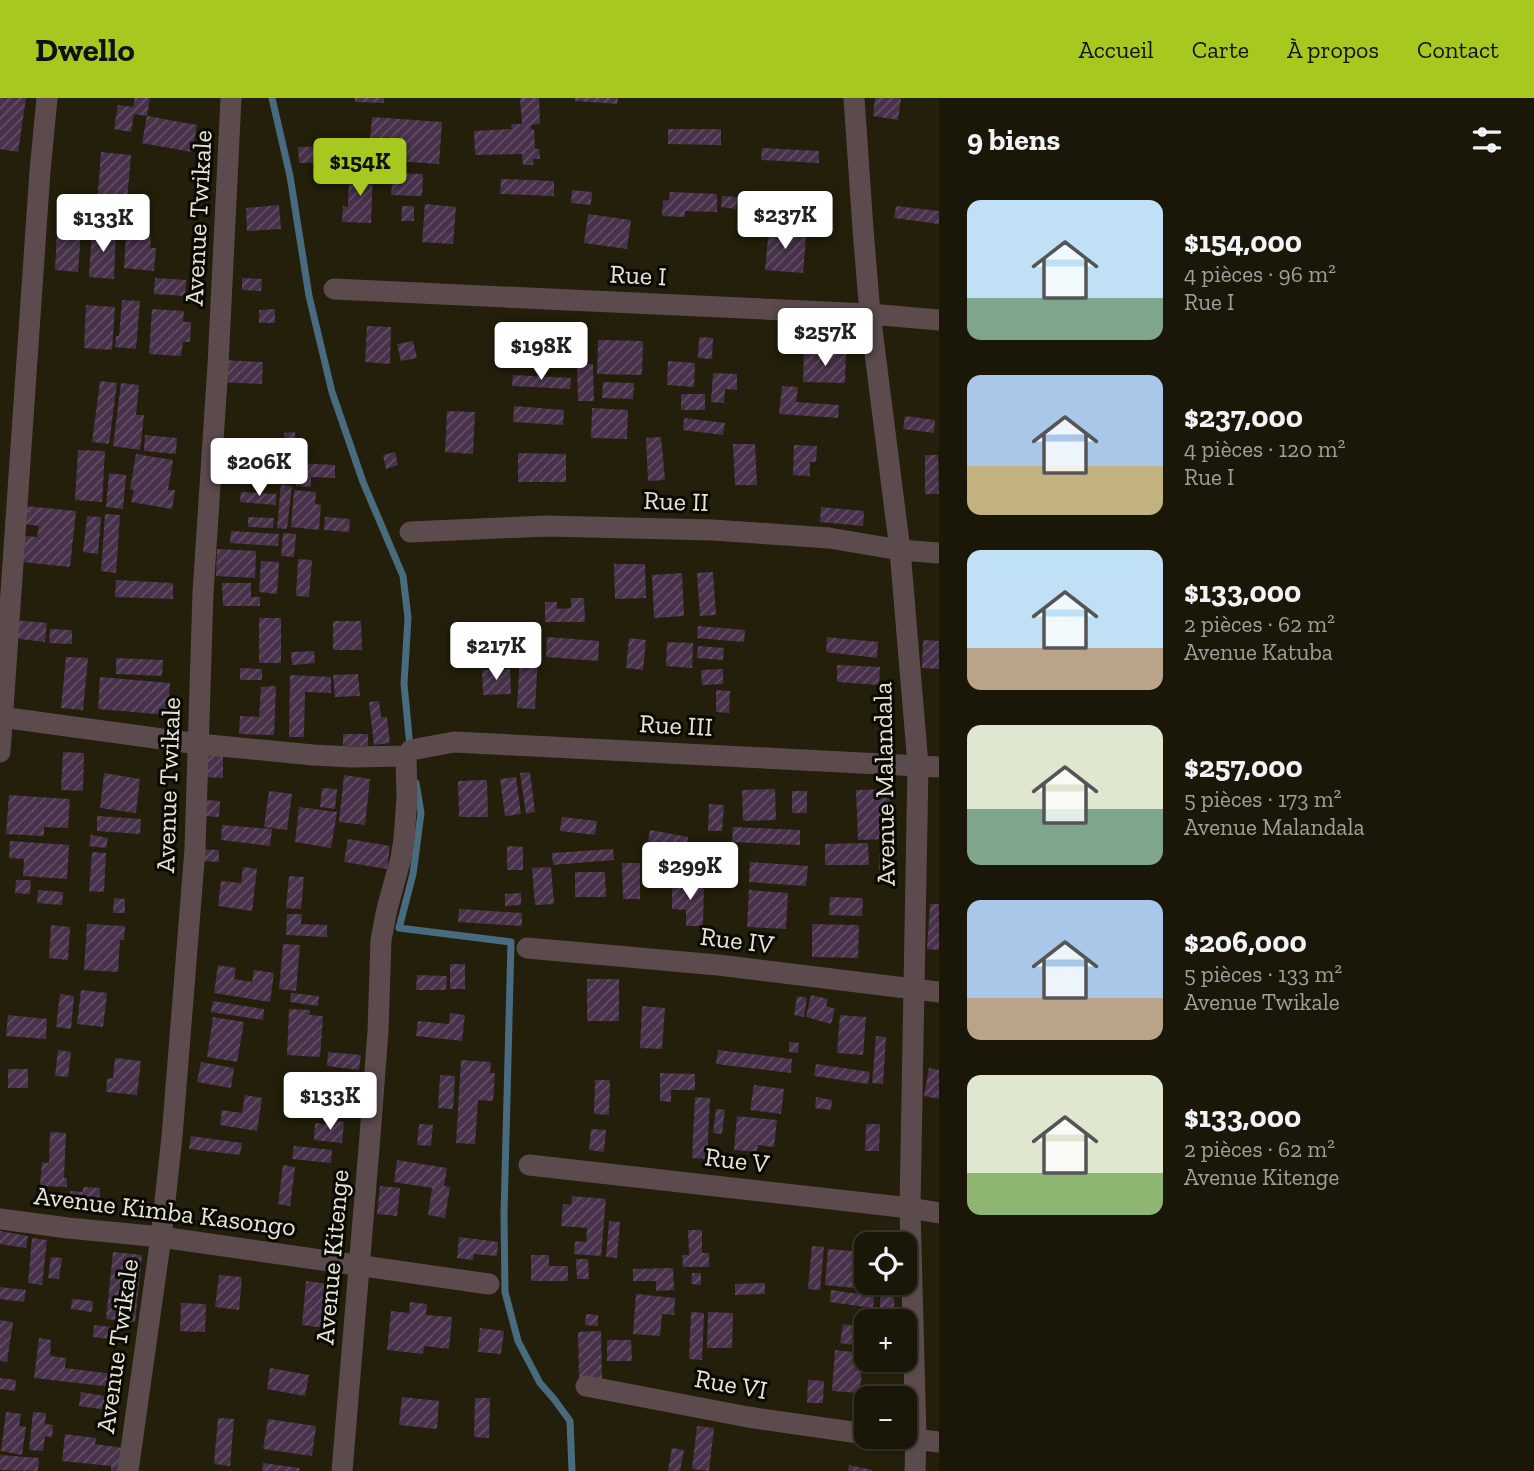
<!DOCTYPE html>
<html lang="fr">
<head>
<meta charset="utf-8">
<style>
  body { margin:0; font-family:"Zilla Slab",serif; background:#272416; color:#f1f3f6; height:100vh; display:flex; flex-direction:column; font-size:26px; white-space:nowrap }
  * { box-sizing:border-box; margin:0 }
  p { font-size:23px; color:#9f9f9c }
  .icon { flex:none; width:38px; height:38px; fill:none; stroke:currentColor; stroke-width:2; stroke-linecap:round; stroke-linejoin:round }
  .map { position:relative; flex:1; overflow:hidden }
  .panel { display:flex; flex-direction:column; background:#1a1708; width:595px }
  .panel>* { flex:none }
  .fabs { position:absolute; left:854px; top:1134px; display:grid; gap:14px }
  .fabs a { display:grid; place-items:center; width:63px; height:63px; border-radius:14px; background:#1a1708; box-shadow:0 2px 5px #0004,0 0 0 2px #383629; font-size:35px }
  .price { position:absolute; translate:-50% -60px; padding:0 16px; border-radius:7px; background:#fff; color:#222; font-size:23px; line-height:46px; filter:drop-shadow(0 2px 4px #0008) }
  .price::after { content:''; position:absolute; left:50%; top:42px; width:21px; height:16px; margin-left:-10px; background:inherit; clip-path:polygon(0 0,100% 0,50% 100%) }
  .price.active { background:#a7c81f; color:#111 }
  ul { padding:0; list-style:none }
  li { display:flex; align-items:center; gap:21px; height:175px; padding:0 28px }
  li span { display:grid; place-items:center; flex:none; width:196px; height:140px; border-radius:14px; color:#555 }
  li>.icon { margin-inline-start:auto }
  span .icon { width:84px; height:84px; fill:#fffc; stroke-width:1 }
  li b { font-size:30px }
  h2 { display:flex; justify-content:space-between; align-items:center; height:84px; padding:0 28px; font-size:30px }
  header { display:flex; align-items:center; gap:42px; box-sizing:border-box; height:98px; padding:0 35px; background:#a7c81f; color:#111 }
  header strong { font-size:33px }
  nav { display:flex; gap:38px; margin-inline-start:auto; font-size:24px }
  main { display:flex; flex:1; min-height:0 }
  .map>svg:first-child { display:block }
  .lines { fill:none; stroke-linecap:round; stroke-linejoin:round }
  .stream { stroke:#486b7f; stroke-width:7 }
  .building { fill:url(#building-hatch) }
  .minor { stroke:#5c4b4d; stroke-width:21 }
  .labels { text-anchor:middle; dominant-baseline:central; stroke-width:6; stroke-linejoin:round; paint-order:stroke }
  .street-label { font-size:26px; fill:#e7e4d8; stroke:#0b0903 }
</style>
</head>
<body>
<header>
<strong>Dwello</strong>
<nav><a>Accueil</a><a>Carte</a><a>À propos</a><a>Contact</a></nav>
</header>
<main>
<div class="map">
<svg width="939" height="1373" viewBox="0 0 939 1373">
  <defs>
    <pattern id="building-hatch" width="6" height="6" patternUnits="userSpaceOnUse" patternTransform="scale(1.75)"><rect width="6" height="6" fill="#48324b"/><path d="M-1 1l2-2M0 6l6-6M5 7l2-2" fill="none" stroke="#625064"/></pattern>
  </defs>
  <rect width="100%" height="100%" fill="#231f0b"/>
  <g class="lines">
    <path class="stream" d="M272,0L290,78L309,198L332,294L363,384L403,478L408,520L404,586L410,649
      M416,685L421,715L413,776L399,830L511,844L504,1116L505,1194L518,1243L540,1285L554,1301L570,1323L572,1373"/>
  </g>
  <path class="building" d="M0,0H26L18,54L0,51Z
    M135,0H150L147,18L197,27L192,54L142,45L147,18L134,16L131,34L114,31L118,7L133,9Z
    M355,0H384V5L355,4Z
    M520,0H539L540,26L531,27V31H534L535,51H539L540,61H533V67H523L522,56L475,57L474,33L512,31L511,26H522Z
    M575,0H618L617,6L575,3Z
    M875,0H901L898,22L873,18Z
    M372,19L442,24L439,66L378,62L379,43H370Z
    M668,31H721V47L668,46Z
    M342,40H358L359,66L343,67L342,64L299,65L298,49L342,48Z
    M762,50L819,53V65L761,62Z
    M101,54L131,57L125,124L96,121Z
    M358,69H373L371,125L342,124L343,108L348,109L349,79H358Z
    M393,75L423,76L422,98L391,97Z
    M501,81L554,83V98L500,96Z
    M572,92L592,94L591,107L571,105Z
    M670,94L717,96V114L685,113V119L662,118L663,103L669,102Z
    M764,97L813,103L811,127L761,122Z
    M722,98L737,99L736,111L721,109Z
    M425,106L456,109L453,146L422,144Z
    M279,107L281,131L247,133L246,110Z
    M402,108H414V123H401Z
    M896,108L939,113V126L894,120Z
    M588,116L631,122L627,151L584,145Z
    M769,130L799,133V138L806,139L803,175L765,172Z
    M92,131L116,132L114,181L89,179Z
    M57,132L81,134L78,174L55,172Z
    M126,136L151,138L150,150H156L154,173L124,170Z
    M155,180L186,182L185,198L154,196Z
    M242,180L262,181L261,193L242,192Z
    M122,202L140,203L136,251L115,249L116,238H119Z
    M86,207L115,209L112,252L84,250Z
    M152,211L184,213L183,224H191L190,244H183L181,258L149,256Z
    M275,211V225H259V212Z
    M502,225L566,227L565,262L501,260Z
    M367,228L391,229L390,266L365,264Z
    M699,239L713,240L712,261L698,260Z
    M598,242L643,243L642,277L597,276Z
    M413,243L417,260L401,263L397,246Z
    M804,254L846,255L845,285L803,284Z
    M223,262L263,264L262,286L222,284Z
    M668,263L695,265L694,289L667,287Z
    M577,266H593L594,303H578Z
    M713,275L737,276V292L725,291L724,305L711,304Z
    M513,277L571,280L570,291L512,288Z
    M100,283L117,285L109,346L92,344Z
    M603,284L634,285L633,301L602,300Z
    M121,285L139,287L136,317H144L140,352L113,348Z
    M782,288L798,289L796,304L839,307L838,320L779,316Z
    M681,296H705V312H681Z
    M514,308L564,312L563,327L513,324Z
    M592,310L628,312L627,341L591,340Z
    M447,313L475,314L473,356L445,354Z
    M905,318L935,322L934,335L903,331Z
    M684,320L725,325L723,337L683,332Z
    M295,334L297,358L286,359L284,335Z
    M145,337L177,340L176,356L144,353Z
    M661,339L665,382L648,383L646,340Z
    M244,343H283L282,359H244Z
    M733,346H755L757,387H735Z
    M794,347L817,348L816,364H810V378L793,377Z
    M78,352L105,353L102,404L75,402Z
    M395,354L398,367L386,371L383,357Z
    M518,355L566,356V384H518Z
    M136,356L173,362L168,392H175L172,411L131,404L134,392L130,391Z
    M925,357H938L939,396H925Z
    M296,365L335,367V380L311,379V389L296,388Z
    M109,375L126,377L123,411L106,409Z
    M281,386L292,388L287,431L277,430Z
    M294,392L316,394L315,406L321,407L319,432L291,429Z
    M241,394L276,396V407L240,404Z
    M25,408L76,413L70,469L23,464L25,438L37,439L39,428L23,426Z
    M821,409L864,413L863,428L820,424Z
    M105,416L120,417L116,475L101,473Z
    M87,418L101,419L98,456L83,454Z
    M248,419L274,420L273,430L248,429Z
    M325,419L350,421L349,434L324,432Z
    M231,433L279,436L278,448L230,445Z
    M283,435L296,436L294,459L281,458Z
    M217,451L256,453L255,480L216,478Z
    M298,461L312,462L309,499L296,498Z
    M261,463L279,464L277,496L259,494Z
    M614,466H645L646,500L615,501Z
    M713,474L716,517L700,518L697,475Z
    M682,475L684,518L654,520L652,477Z
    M116,482L173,485V501L115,499Z
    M222,485H251V499H260V508H223Z
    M571,500H584L585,524H545V504H557V511L571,510Z
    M259,520H281V565H259Z
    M14,522L47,525L45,544L12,540Z
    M333,523H361L362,552H333Z
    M698,528L745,532L744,544L697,540Z
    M50,531L72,532V546L49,545Z
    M489,533L490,548L456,550V535Z
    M547,539L599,543L598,563L546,559Z
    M827,539L878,544L877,560L826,554Z
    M629,540L646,542L643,572L626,570Z
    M923,542L939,543V571L922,570Z
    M667,544L693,545L692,570L666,568Z
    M698,548L724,550L723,562L697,560Z
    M314,553L315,565L292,567L291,554Z
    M520,558L538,559L535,611L517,610Z
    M66,559L88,560L83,612L61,610Z
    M116,560L163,562L162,578L116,576Z
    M837,567L880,569L879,587L837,584Z
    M240,570L262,571V582H240Z
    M510,571L511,596L483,597L482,572Z
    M723,571V586L702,587L701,572Z
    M358,576L360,598L335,599L333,577Z
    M290,577L331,579V595L305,594L304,639H289Z
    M100,579L170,585L168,617L98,611Z
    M276,588L274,637L239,636L240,618L259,619L261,589Z
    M716,592L730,593L729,615L716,614Z
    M379,603L381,619H387L390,645L374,647L369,604Z
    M343,636H368V648H343Z
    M63,654L84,655L83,693L61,692Z
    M202,657H223V680L202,679Z
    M530,674L535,714L526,716L520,675Z
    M104,675L140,681L136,715L100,710Z
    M344,677L370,681L365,727L339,724Z
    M516,679L521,716L505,718L500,681Z
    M487,682L488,719H459L458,683Z
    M322,690L337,691L335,711L320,709Z
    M775,691L776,722L743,723L742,692Z
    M890,691L892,741L858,742L856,692Z
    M269,693L292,696L287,732L264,729Z
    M792,693H807V715H792Z
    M9,697L70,701L68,730L44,729V738L6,736Z
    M205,702L220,703L219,719L204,718Z
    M709,706L724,707L722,733H708Z
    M299,709L337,714L331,750L295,744Z
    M97,718L141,721L140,736L97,733Z
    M562,719L597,723L595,737L560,733Z
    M222,727L272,731L270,748L221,742Z
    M733,729L800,732V747L732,744Z
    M650,732L688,739L686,750L648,743Z
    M91,737L108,740L106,750L89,748Z
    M348,741L390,748L387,771L344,764Z
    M10,743L69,747L67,781L23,778L24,761L9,760Z
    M868,745L869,767H825V746Z
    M507,748L523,749V772H507Z
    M197,751L219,752V764L197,763Z
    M613,751L614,762L553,767L552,755Z
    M880,752L891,753L890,772H879Z
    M92,754L106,755L104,794L89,793Z
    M653,756L677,758V766L652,764Z
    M683,761H709L708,784L683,783Z
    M750,764L808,768L806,788L749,784Z
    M622,765H640V801H623Z
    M243,769L257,771L252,813L218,808L221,783L241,785Z
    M551,769L554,806L535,807L532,770Z
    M575,774H605L606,799H575Z
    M289,778L304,779L301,811L286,810Z
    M16,782H31L30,796L15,795Z
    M672,786H704L703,828H686V812L672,811Z
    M38,792L63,794L62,807L37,805Z
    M749,792L788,795L786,831L747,829Z
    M521,795V807L505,808V796Z
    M830,799L863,800L862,818L829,817Z
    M114,800L125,801V815H113Z
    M930,806H939V852L927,851Z
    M459,811L522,815V828L458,824Z
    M287,816H302L301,826L327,827V839L286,837Z
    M87,826L125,828L124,842H120L118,874L84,872Z
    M812,826L859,827L858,860L812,859Z
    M51,827L70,829L68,862L49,860Z
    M283,846L300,847L296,893L279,891Z
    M450,866H465V891H450Z
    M218,867L236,870L234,881L252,884L254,872L274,875L270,904L214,895Z
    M417,877L447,878L446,892H416Z
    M587,881H619V923H587Z
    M81,892L107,895L103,929L77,926Z
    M291,895L319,898L318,908L290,904Z
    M60,896L74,898L71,931L56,929Z
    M811,897L828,901L826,908L835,911L831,926L806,919Z
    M797,898L807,900L804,919L794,917Z
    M213,903L264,911L263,922L211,914Z
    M642,908L665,910L662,951L640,950Z
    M289,911L310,912V917L323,918L320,959L287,957Z
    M450,915L465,917L462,943L416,938L418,923L449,926Z
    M8,917L47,921L46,941L6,938Z
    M840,917L866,919L863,957L837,955Z
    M213,919L244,924L237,964L207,959Z
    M876,938L886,939L883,986L872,985Z
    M789,944L799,945L798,955L789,954Z
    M58,952L71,954L68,979L55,978Z
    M718,952L792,961L791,975L716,966Z
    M328,954L361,957L359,972L327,968Z
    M115,960L141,963L137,997L106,994L107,981L113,980Z
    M461,962L491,964L490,975H495L493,1003L478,1002L475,1046L456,1045Z
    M201,964L234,970L231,990L197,984Z
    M816,966L870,974L868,986L814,978Z
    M929,970L939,972V1001L924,998Z
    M8,971H28V990H8Z
    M660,975L695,976V992H671V1004L660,1003Z
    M440,977L455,978L453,1011L438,1010Z
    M292,978L349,987L344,1020L287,1011Z
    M595,982H610L609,1017L594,1016Z
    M754,987L784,991L781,1016L750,1012Z
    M245,997L262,1000L257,1033L220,1027L222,1012L242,1015Z
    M695,999L710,1000L707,1061L692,1060Z
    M816,999L832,1002L831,1012L815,1010Z
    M716,1011L725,1012L722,1036L713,1035Z
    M737,1018L777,1022L774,1049L758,1047L757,1054L734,1052Z
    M333,1022L344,1024L342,1045L314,1042L315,1025L332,1027Z
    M419,1026L433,1027L431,1048L417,1047Z
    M866,1026H880L879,1053H865Z
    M591,1031L606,1032L604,1054L589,1052Z
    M50,1034L66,1035L64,1080H67V1089L40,1088L42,1064L49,1065Z
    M191,1038L242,1045L240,1057L189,1051Z
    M294,1048L332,1052L331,1065L292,1061Z
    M397,1062L447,1070L444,1088L450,1089L445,1120L428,1117L432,1090L394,1084Z
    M283,1067L295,1069L290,1108L278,1106Z
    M380,1088L400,1090L397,1118L377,1116Z
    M83,1089L100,1090L99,1110L69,1108L70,1093L83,1094Z
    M572,1098L606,1101L601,1158L574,1156L575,1143L586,1144L587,1130L561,1128L563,1106L571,1107Z
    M609,1123L620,1124L617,1160L606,1159Z
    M688,1132H702V1155H709V1169H683L682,1157H689Z
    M0,1133L28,1138L26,1150L0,1146Z
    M459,1139L498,1144L497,1158L474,1156L473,1162L457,1160Z
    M32,1140L47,1142L42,1187L28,1185Z
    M812,1148L824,1149L820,1192L808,1191Z
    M828,1151L866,1154V1185H875L874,1192L825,1187Z
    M113,1154L142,1157L135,1224L106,1221Z
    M531,1157H549V1168H568V1183H531Z
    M51,1159L62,1160L59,1181L48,1180Z
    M576,1161H588L589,1181H577Z
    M673,1170L674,1192L656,1193V1183H633V1171Z
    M692,1175H701V1187L691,1186Z
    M219,1177L242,1179L239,1212L215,1209Z
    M306,1183L337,1187L332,1231L302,1227Z
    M765,1185V1196L735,1197V1186Z
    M881,1185H895L894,1210L880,1209Z
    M0,1189L26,1192L24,1204L0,1201Z
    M831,1192L874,1198L873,1210L830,1204Z
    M636,1196L675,1200L674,1217L662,1216L660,1238L633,1236Z
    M72,1201L93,1203L92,1214L71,1211Z
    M410,1204L427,1206L426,1217L452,1219L449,1251L424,1248L423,1256L387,1252L391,1213L409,1215Z
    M181,1205L206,1206L205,1234L180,1233Z
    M691,1214L704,1215L702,1262L689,1261Z
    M708,1214L733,1215L732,1250H707Z
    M586,1216L598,1217V1228L585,1227Z
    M0,1222L13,1224L7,1264L0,1263Z
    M843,1226L866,1230V1249L840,1245Z
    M94,1227L111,1229L110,1241L93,1239Z
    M480,1230L504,1233L501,1256L478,1254Z
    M601,1233L602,1281H579L578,1234Z
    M39,1240L51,1242L50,1258L66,1260L65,1270L113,1276L112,1289L34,1280Z
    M607,1242H631L632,1263H607Z
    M835,1252L863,1255L860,1295L832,1293Z
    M270,1270L309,1277L305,1298L267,1291Z
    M0,1280L16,1282L15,1293L0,1291Z
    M808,1282L824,1283L823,1305H807Z
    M81,1294L116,1300L114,1313L79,1308Z
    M402,1299L439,1303L437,1331L399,1327Z
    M475,1300H490L489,1340L474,1339Z
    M6,1314L21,1316L19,1328L26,1329L22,1357L1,1353Z
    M33,1314L46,1315L45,1326L53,1327L52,1339L45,1338L43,1353L29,1352Z
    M218,1320L234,1321L230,1368L214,1366Z
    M268,1321L316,1328L312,1358L263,1351Z
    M697,1328L714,1330L709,1373L692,1371Z
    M65,1336L96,1340L95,1346L124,1350L121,1373H111V1368L62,1363Z
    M672,1350L684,1352L680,1373H668Z
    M0,1357L39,1360L38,1373L0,1372Z
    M263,1365L300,1370L299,1373H262Z
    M849,1367L872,1372V1373H848Z"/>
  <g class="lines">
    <path class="minor" d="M854,0L863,131L870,216L900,452L918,667L910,1110L916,1340L915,1373
      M334,191L870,216L939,222
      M410,434L546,428L713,432L829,440L900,452L939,455
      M0,619L199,646L313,657L352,659L406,658
      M0,654L40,73L47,0
      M406,658L411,652L454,644L939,669
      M527,850L718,867L939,894
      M529,1067L910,1110L939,1115
      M0,1121L68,1130L161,1139L489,1186
      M586,1288L748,1319L866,1336
      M900,1339L939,1344
      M128,1373L161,1139L172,1039L195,751L203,494L218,267L231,0
      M342,1373L370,1038L378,933L381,842L387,811L401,760L404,741L407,699L406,658"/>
  </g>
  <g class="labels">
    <g class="street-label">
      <text transform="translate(198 120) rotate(-87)">Avenue Twikale</text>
      <text transform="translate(638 177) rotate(3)">Rue I</text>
      <text transform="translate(676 403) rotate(2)">Rue II</text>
      <text transform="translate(676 627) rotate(3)">Rue III</text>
      <text transform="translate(884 686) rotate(-91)">Avenue Malandala</text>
      <text transform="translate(168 687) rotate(-88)">Avenue Twikale</text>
      <text transform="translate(737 842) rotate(7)">Rue IV</text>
      <text transform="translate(737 1062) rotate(7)">Rue V</text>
      <text transform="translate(165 1113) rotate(7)">Avenue Kimba Kasongo</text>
      <text transform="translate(332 1159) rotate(-85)">Avenue Kitenge</text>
      <text transform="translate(117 1248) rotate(-82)">Avenue Twikale</text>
      <text transform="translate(731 1286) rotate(10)">Rue VI</text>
    </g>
  </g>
</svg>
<div class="fabs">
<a><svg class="icon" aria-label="locate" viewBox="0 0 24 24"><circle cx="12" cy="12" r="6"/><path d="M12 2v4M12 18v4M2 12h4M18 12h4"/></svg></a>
<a>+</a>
<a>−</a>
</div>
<b class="price active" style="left:360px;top:100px">$154K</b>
<b class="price" style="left:785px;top:153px">$237K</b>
<b class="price" style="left:103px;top:156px">$133K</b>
<b class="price" style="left:825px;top:270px">$257K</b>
<b class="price" style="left:541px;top:284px">$198K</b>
<b class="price" style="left:259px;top:400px">$206K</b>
<b class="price" style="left:496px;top:584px">$217K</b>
<b class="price" style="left:690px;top:804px">$299K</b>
<b class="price" style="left:330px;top:1034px">$133K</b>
</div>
<section class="panel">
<h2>9 biens<svg class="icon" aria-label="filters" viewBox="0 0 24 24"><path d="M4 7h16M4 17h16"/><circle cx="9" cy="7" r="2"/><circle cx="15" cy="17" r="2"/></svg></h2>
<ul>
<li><span style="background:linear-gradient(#bfe0f5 70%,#7fa58c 0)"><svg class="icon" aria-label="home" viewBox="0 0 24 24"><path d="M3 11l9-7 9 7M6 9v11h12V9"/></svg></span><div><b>$154,000</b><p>4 pièces · 96 m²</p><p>Rue I</p></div></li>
<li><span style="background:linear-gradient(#a9c7e8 65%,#c2b280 0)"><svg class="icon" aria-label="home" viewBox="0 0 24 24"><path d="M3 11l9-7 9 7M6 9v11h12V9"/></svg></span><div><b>$237,000</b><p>4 pièces · 120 m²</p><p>Rue I</p></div></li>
<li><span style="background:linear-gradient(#bfe0f5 70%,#b9a48a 0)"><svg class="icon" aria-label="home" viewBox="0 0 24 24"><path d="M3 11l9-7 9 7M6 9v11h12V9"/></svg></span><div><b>$133,000</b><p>2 pièces · 62 m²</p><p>Avenue Katuba</p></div></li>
<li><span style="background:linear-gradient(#dfe7d0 60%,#7fa58c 0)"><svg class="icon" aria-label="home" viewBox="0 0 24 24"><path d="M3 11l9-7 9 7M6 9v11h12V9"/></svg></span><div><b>$257,000</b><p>5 pièces · 173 m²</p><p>Avenue Malandala</p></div></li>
<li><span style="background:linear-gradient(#a9c7e8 70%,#b9a48a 0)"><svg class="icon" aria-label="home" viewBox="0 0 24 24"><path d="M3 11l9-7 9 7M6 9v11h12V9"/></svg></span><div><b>$206,000</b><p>5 pièces · 133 m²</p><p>Avenue Twikale</p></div></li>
<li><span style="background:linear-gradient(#dfe7d0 70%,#8fb573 0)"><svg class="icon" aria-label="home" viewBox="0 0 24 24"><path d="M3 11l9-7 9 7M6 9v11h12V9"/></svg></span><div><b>$133,000</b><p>2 pièces · 62 m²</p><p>Avenue Kitenge</p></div></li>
</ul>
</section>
</main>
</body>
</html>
